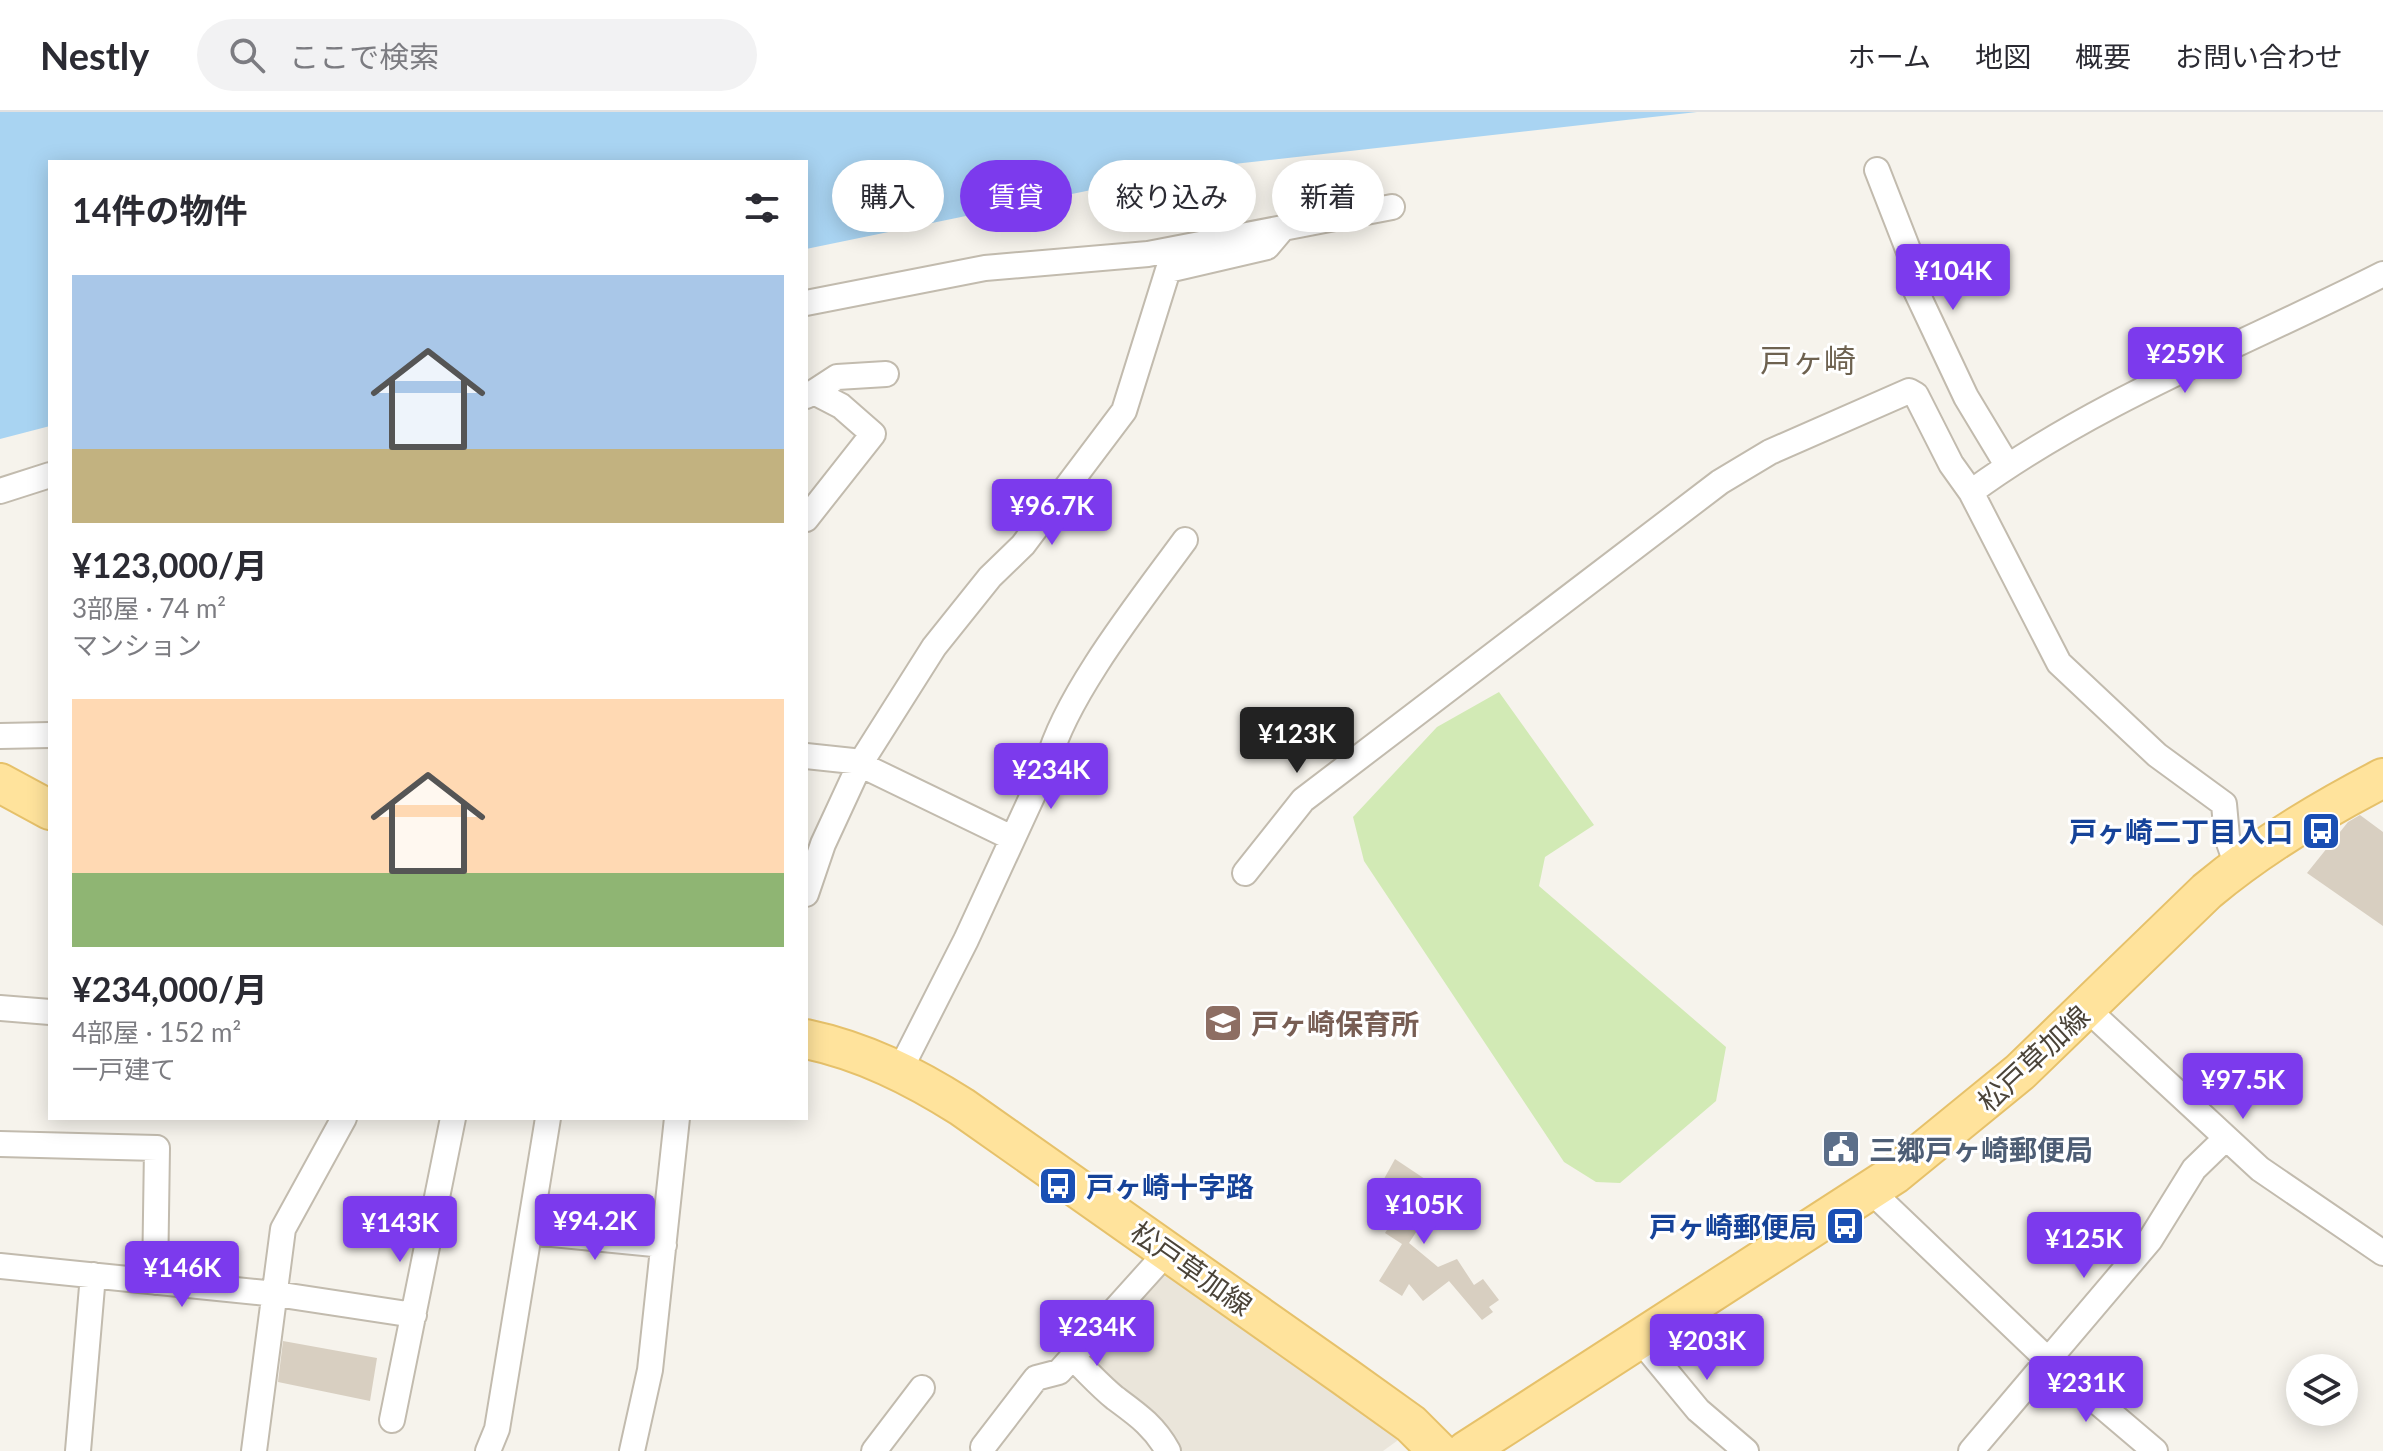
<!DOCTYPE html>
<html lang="ja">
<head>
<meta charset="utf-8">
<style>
  body { margin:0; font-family:Lato,"Noto Sans JP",sans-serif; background:#f2f2f3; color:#2b2b33; height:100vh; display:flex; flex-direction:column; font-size:30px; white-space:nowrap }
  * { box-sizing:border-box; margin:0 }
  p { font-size:26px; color:#7c7c81 }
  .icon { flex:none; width:44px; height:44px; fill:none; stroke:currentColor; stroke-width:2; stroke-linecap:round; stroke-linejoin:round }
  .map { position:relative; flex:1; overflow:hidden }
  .panel { position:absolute; left:48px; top:48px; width:760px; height:960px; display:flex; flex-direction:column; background:#fff; border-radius:0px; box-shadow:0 4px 20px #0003 }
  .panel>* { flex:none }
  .top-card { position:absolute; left:832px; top:48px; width:760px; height:72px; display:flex; gap:16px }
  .buttons { position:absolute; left:2286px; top:1242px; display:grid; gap:16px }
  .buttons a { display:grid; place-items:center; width:72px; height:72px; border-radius:50%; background:#fff; box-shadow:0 4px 20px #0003; font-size:40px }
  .price { position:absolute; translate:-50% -68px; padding:0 18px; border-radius:8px; background:#7c3aed; color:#fff; font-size:26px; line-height:52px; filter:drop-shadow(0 2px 4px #0008) }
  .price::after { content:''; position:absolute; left:50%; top:48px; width:24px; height:18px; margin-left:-12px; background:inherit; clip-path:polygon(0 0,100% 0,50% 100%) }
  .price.current { background:#222; color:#fff }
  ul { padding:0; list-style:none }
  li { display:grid; align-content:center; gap:16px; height:424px; padding:0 24px }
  li span { display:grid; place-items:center; height:248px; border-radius:0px; color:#555 }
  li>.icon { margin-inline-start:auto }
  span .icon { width:144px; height:144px; fill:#fffc; stroke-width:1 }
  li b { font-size:34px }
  h2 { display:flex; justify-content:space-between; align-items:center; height:96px; padding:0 24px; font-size:34px }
  .pill { padding:0 28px; border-radius:36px; background:#fff; box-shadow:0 4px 20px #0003; font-size:28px; line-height:72px }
  .pill.current { background:#7c3aed; color:#fff }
  header { display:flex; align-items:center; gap:48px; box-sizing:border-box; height:112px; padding:0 40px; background:#fff; border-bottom:2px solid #e1e1e2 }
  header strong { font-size:38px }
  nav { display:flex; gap:44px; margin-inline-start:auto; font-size:28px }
  .search { width:560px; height:72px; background:#f2f2f3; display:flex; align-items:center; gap:20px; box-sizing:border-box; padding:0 28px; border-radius:44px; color:#7c7c81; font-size:30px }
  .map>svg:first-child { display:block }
  .residential { fill:#eae5da }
  .green { fill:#d2eab5 }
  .water { fill:#a9d4f2 }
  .building { fill:#d8cfc1 }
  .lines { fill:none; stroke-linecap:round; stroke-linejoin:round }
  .minor-casing { stroke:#c2bbae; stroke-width:28 }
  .primary-casing { stroke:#e6c16a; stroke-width:42 }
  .minor { stroke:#fff; stroke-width:24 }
  .primary { stroke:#ffe39c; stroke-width:38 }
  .labels { text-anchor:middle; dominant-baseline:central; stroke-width:6; stroke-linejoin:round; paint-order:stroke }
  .transit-label { font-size:28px; font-weight:bold; fill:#164399; stroke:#fff; text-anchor:end }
  .education-label { font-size:28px; font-weight:bold; fill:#785e54; stroke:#fff; text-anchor:start }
  .street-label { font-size:28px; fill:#4b4439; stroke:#fff }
  .service-label { font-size:28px; font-weight:bold; fill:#4e5e75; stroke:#fff; text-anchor:start }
  .quarter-label { font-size:32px; fill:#6e6250; stroke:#fff }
</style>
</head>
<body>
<header>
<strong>Nestly</strong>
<div class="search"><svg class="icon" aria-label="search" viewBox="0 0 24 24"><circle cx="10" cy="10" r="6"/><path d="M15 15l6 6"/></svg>ここで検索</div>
<nav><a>ホーム</a><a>地図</a><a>概要</a><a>お問い合わせ</a></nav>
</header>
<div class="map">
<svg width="2383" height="1339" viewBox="0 0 2383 1339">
  <rect width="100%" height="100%" fill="#f6f3ec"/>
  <path class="residential" d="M1165,1154L1401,1326L1383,1339H1181L1082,1242Z"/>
  <path class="green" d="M1499,580L1594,713L1545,745L1539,774L1726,935L1716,989L1620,1071L1596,1070L1564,1050L1364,749L1353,705L1437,615Z"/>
  <path class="water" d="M0,0H1697L1198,56L806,137V50H50V314L0,327Z"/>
  <path class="building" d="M2360,703L2383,720V814L2307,761L2348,710Z
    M1395,1047L1443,1079L1409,1131L1438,1155L1457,1147L1474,1173L1483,1167L1499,1188L1489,1195L1493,1200L1482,1208L1449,1169L1423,1189L1409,1172L1402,1184L1379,1169L1402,1132L1385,1121L1405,1090L1380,1074Z
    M283,1229L377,1246L370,1289L278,1270Z"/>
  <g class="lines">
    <g class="minor-casing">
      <path id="minor" d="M1877,58L1911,145L1916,179L1966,285L2007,353
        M806,191L985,156L1148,142L1392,95
        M814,280L837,265L886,262
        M806,284L814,280L841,294L873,322L806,407
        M0,379L50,363
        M1971,380C2097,288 2245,232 2383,162
        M0,624L50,623
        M806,644L853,649L1012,726
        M1245,761L1303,688L1720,370L1770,340L1909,279L1916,283L1951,352L1971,380L2059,551L2157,643L2224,692L2227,725L2237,754
        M806,782L823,732L860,652L934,535L990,465L1023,433L1124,299L1168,158L1267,135L1283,116
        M0,896L50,900
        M2087,897L2260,1057L2383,1141
        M900,958L966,828L1048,650C1066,582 1142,487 1185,428
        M0,1032L157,1036L155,1170
        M1871,1079L2048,1248L2155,1339
        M532,1120L664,1133
        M0,1154L276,1182L414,1203
        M1641,1229L1698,1298L1746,1339
        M1073,1246C1087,1259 1100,1274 1115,1286C1138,1303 1154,1314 1168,1339
        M392,1308L453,1006
        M983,1335L1036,1266L1059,1260L1168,1139
        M78,1339L93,1163
        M254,1339L283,1117L344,1006
        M488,1339L497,1317L548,1006
        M632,1339L650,1258L677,1006
        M874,1339L922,1276
        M1971,1339L2150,1128L2194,1057L2226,1026"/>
    </g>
    <g class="primary-casing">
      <path id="primary" d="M0,671L50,698
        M806,927C863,939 913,964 962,995L1344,1264L1411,1312L1438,1339
        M1466,1339L1895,1062L2020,960L2207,779C2261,734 2321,698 2383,666"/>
    </g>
    <use href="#minor" class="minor"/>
    <use href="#primary" class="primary"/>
  </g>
  <defs>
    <g id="bus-square" transform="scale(2)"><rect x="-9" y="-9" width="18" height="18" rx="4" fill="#1a4fb4" stroke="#fff"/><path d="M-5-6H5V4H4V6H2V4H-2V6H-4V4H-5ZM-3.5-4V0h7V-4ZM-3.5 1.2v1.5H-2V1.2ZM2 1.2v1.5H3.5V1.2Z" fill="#fff"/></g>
    <g id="school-square" transform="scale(2)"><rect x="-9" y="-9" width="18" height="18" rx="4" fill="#8d6e63" stroke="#fff"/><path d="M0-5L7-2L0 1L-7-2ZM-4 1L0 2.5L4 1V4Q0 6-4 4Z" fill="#fff"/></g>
    <g id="civic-square" transform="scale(2)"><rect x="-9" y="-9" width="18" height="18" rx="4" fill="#5c6f8a" stroke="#fff"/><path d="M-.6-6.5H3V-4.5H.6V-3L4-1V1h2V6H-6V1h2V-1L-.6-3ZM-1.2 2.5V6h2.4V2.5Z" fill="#fff"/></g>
  </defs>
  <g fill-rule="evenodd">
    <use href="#bus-square" x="2321" y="719"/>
    <use href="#school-square" x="1223" y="911"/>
    <use href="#civic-square" x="1841" y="1037"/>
    <use href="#bus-square" x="1058" y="1074"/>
    <use href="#bus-square" x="1845" y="1114"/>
  </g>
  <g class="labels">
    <g class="transit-label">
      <text x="2293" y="719">戸ヶ崎二丁目入口</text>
      <text x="1086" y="1074" text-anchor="start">戸ヶ崎十字路</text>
      <text x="1817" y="1114">戸ヶ崎郵便局</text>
    </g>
    <g class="education-label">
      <text x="1251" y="911">戸ヶ崎保育所</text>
    </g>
    <g class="street-label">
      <text transform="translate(2033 946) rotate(-43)">松戸草加線</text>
      <text transform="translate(1192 1156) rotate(35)">松戸草加線</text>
    </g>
    <g class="service-label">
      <text x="1869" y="1037">三郷戸ヶ崎郵便局</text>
    </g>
    <g class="quarter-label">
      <text x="1808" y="247">戸ヶ崎</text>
    </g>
  </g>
</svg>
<div class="buttons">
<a><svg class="icon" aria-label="layers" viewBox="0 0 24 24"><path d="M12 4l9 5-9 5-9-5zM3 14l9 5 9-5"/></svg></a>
</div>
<b class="price" style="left:1953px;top:200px">¥104K</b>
<b class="price" style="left:2185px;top:283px">¥259K</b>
<b class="price" style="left:1052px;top:435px">¥96.7K</b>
<b class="price current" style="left:1297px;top:663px">¥123K</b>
<b class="price" style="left:1051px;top:699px">¥234K</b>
<b class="price" style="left:2243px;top:1009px">¥97.5K</b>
<b class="price" style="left:1424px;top:1134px">¥105K</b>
<b class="price" style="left:595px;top:1150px">¥94.2K</b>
<b class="price" style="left:400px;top:1152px">¥143K</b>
<b class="price" style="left:2084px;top:1168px">¥125K</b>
<b class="price" style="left:182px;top:1197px">¥146K</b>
<b class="price" style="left:1097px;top:1256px">¥234K</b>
<b class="price" style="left:1707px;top:1270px">¥203K</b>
<b class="price" style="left:2086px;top:1312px">¥231K</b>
<div class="top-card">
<a class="pill">購入</a>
<a class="pill current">賃貸</a>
<a class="pill">絞り込み</a>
<a class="pill">新着</a>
</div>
<section class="panel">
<h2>14件の物件<svg class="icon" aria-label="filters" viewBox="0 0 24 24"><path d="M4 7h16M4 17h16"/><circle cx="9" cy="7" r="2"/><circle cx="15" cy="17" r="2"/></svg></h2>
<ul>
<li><span style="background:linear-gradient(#a9c7e8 70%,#c2b280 0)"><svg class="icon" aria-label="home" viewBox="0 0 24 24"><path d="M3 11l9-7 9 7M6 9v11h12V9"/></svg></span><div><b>¥123,000/月</b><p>3部屋 · 74 m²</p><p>マンション</p></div></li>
<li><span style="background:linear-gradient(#ffd9b3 70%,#8fb573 0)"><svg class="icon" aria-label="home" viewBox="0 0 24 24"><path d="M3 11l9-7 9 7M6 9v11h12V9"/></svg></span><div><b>¥234,000/月</b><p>4部屋 · 152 m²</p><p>一戸建て</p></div></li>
</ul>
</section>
</div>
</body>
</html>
